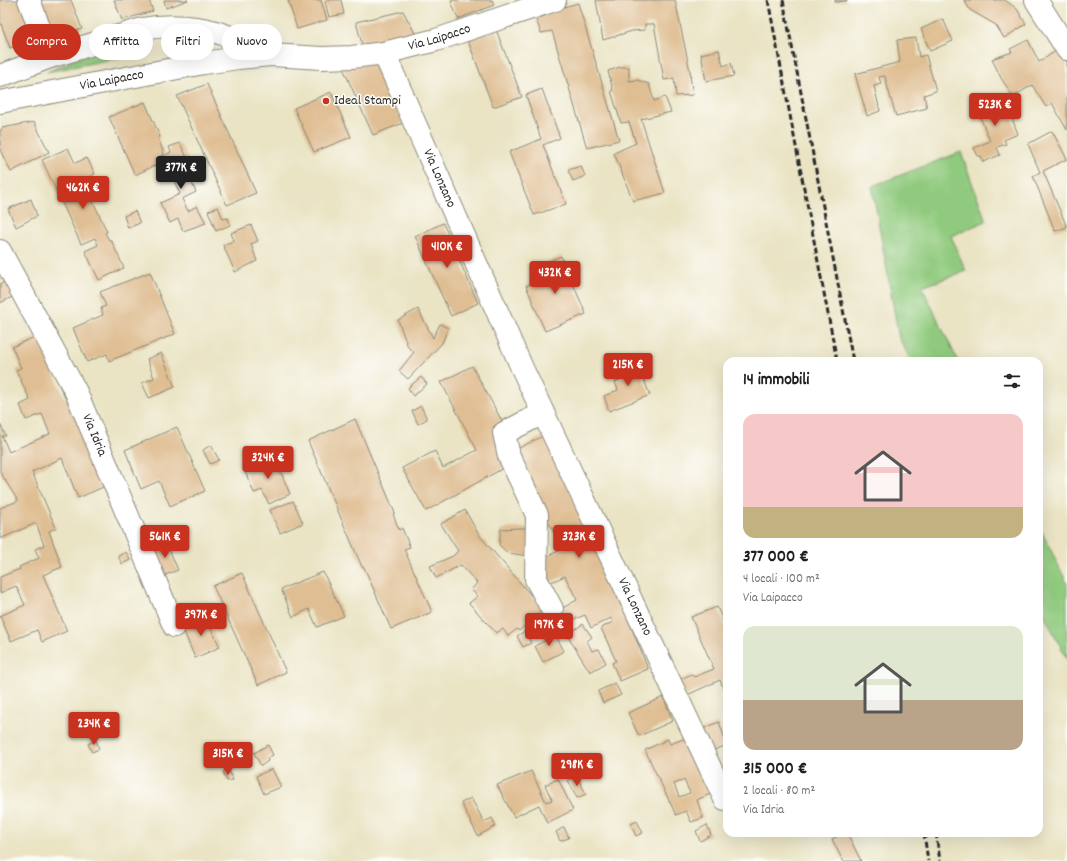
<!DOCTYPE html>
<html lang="it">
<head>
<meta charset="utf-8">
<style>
  body { margin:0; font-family:Dekko,sans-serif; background:#f2f2f2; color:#202124; height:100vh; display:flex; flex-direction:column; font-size:15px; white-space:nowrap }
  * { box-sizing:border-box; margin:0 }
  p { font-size:13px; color:#757577 }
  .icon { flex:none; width:22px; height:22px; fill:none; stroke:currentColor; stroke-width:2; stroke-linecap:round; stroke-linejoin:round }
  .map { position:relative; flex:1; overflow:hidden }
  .sheet { position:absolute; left:723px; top:357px; width:320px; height:480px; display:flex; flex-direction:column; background:#fff; border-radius:12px; box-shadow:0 4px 16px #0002 }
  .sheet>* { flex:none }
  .hud { position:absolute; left:12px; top:24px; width:380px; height:36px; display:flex; gap:8px }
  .price { position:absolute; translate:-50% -34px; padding:0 9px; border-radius:4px; background:#c8321e; color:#fff; font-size:13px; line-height:26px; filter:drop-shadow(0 1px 2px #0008) }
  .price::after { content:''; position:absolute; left:50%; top:24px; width:12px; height:9px; margin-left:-6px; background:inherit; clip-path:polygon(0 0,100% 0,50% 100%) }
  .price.active { background:#222; color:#fff }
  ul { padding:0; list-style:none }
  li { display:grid; align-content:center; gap:8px; height:212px; padding:0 20px }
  li span { display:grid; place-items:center; height:124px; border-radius:12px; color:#555 }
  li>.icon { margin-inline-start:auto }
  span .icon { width:72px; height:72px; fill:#fffc; stroke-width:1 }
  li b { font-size:17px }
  h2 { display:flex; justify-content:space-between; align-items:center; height:48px; padding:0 20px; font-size:17px }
  .tag { padding:0 14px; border-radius:18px; background:#fff; box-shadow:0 4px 16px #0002; font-size:14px; line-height:36px }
  .tag.active { background:#c8321e; color:#fff }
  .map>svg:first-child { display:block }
  .green { fill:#90ca7e; stroke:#5e7a54 }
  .building { fill:#dfbe93; fill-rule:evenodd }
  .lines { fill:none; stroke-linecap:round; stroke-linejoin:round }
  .minor-casing { stroke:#8a8878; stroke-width:24 }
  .tertiary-casing { stroke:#8a8878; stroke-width:24 }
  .minor { stroke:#fff; stroke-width:22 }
  .tertiary { stroke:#fff; stroke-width:22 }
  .rail { stroke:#2b2b2b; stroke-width:3; stroke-dasharray:6 3; stroke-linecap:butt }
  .poi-dot { fill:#c8321e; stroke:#fdfcf7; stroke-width:1.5 }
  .labels { text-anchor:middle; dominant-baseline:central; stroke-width:3; stroke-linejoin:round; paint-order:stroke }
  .street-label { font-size:14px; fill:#2b2b2b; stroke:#fdfcf7 }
  .poi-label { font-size:14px; fill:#2b2b2b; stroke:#fdfcf7; text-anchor:start }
</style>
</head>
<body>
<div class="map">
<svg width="1067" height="861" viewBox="0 0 1067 861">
  <rect width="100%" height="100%" fill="#fdfcf7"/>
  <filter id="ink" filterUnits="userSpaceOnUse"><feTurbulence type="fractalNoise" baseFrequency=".025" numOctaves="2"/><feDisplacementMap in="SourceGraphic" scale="8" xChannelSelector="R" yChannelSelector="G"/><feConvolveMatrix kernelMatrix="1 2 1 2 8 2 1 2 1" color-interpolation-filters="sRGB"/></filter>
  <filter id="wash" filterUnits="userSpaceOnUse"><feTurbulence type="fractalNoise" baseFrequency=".012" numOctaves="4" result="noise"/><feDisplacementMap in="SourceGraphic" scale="16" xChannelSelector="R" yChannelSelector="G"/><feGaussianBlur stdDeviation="0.9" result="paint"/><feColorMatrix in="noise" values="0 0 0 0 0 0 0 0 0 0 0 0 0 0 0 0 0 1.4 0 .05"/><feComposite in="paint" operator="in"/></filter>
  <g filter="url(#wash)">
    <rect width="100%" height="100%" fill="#eae4c5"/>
    <path class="green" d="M135,42L137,54L47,72L76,59Z
      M961,152L986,221L951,236L966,271L922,287L958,361H911L899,338L872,186Z
      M1039,526L1067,583V659L1039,605Z"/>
    <g id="blocks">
      <path class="building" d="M0,0H21L36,39L10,48L0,21Z
        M37,0H71L82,29L51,37Z
        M114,0H149L153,11L122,20Z
        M164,0H188L166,8Z
        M288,0H321L327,20L297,29Z
        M330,0H341L344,14L329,17L325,1Z
        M455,0H492L494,5L458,19L451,1Z
        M596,0H675L691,76H690L693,95L676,96L674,78L664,80L654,24H645V30L632,31L603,40Z
        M835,0H847V1L835,2Z
        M964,0H1005L1017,9L1026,24L1004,38L996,25L970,10Z
        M578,3L619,140L587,148L552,31L541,33L536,19L547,15L546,12Z
        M403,11L416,35L363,48L356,22Z
        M943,19L953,41L930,51L921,29Z
        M495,27L522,97L493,107L467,38Z
        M916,38L919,57L926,55L936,91L924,95L927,108L896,116L888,89L885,76L879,77L881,84L874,86L880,111L867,116L855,74L900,62L897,40Z
        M1028,40L1039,62L1059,49L1067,62V130L1052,103L1046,107L1032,85L1013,97L1001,78L992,59L1012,52L1010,49Z
        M719,50L723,66L731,63L734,76L706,81L701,54Z
        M376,63L403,123L373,135L342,66Z
        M620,67H629V81L637,80L649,84L654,101L665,97L671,112L641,119L665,193L633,201L614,153L636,143L629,122L621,123L611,91L613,90L608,71Z
        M207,84L256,193L227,205L177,96Z
        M542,89L560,138L543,145L566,204L534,215L509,152L541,139L526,95Z
        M331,92L351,137L314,152L294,108Z
        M1000,95L1003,103H1006L1018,134L1004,140L1006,144L997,147L1000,155L983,162L981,156H978L974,148L990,141L975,104Z
        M145,102L160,137L158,138L164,154L156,158L158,164L135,175L109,117Z
        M34,122L49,152L11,172L0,150V132L2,128Z
        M1052,131L1067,159L1043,171L1067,227L1055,231L1033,176L1040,172L1028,144Z
        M180,143L197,178L191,181L196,192L182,199L188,211L197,206L206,223L183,231L178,219L170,223L160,203L180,194L163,156L171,152L169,147Z
        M68,148L75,163L87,158L95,174L83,179L107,232L105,233L109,240H111L124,268L99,280L85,251L98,245L95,238L81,244L42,160Z
        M581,166L585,176L573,181L568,170Z
        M31,199L37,216L16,227L8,209Z
        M218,207L223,219L228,218L230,225L216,231L208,211Z
        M135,211L140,223L128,228L124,216Z
        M443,223L478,303L451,316L415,236Z
        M251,225L258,241L251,244L257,261L235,272L223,245L234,241L231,233Z
        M561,256L586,314L545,331L526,286L538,281L533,268Z
        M150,272L175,334L109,361L107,354L87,362L73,328L103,315L101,308L106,306L100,292Z
        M7,281L14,296L0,303V284Z
        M418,309L433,338L440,324L448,328L442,343L408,379L399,371L414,352L408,347L398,320Z
        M37,336L65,398L69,397L108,485L78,498L62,458L32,472L56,528L49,531L62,567L43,575L67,631L42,642L37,630L11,641L0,616L25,605L16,586L0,593V577L20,569L19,567L39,558L35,549L44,545L36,523L0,539V508L18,501L0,472V424L6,436H2L9,452L50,434L42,414L26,420L20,405L30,400L16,370L21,368L12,347Z
        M161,353L175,387L149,398L142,383L154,378L147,359Z
        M634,355L650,395L609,411L604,396L618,390L615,382L630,375L624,359Z
        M472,366L503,423L493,427L509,465L426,511L402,468L435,451L443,468L477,450L441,382Z
        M421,377L427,384L413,396L408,388Z
        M421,406L427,419L418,424L412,411Z
        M355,419L395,513L393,514L399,530L402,528L410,547L404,549L432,612L391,629L364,567H362L308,441Z
        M177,427L205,491L170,506L159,481L141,489L125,450Z
        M543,436L613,581L648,669L620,681L612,663L616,661L601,628L613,622L611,618L591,628L585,615L566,623L559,610L577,600L565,576L549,583L539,560L567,547L564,541L560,543L535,498L511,452Z
        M211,445L219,460L210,464L203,450Z
        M274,456L290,494L269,504L262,490L254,493L244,469Z
        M293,501L303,523L280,533L270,510Z
        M465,510L479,535L543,609L519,631L517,629L508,636L503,629L496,633L469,603L478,596L471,590L477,583L461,565L436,578L430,566L453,556L458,551L441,524Z
        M519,528H530L528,556L508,553L499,545L501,529Z
        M166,542L178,570L163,576L152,548Z
        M126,552L130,560L122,564L118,556Z
        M323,572L344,616L317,627L309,609L293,617L281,589Z
        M242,573L286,672L258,685L213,586Z
        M717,607L727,630V697L720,680L685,696L678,680L692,674L694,677L714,669L691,617Z
        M205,616L220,647L195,658L182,627Z
        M583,624L592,637L587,641L592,651L599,649L606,663L590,672L567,635Z
        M525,631L531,643L523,647L517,636Z
        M554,632L564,651L543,662L535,646L546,640L544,636Z
        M615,683L621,695L603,703L598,691Z
        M663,697L673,721L639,736L628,713Z
        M719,722L727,745L709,752L700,730Z
        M686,738L708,786L710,794L697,800L703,818L691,822L686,811L676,815L645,750L668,739L670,744ZM684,780L690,793L679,797L674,784Z
        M96,740L99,749L92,752L88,744Z
        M268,745L273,755L267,758L268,761L261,766L254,753Z
        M272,769L281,787L264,794L256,776Z
        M229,770L233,780L227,781L223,772Z
        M531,771L546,802L552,800L545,785L558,779L573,810L547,823L539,805L514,817L497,785Z
        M577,776L586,794L577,798L568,780Z
        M471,798L484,822L492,818L496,826L478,836L461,803Z
        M637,821L643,833L636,836L631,824Z
        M707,825L711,835L700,841L696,831Z
        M564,827L569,838L560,841L556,832Z
        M845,833H847L861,861H843L832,839Z"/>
    </g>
  </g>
  <g filter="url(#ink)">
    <use href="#blocks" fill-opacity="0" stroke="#8a8878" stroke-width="1"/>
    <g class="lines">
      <g class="minor-casing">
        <g id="minor">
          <path d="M29,0L50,57"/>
          <path d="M1036,0L1067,49"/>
          <path id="s1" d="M384,53L522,368L725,799L727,797"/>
          <path d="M0,76L50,57L142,29C169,24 200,26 225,35C241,41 256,49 271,55"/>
          <path id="s2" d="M0,251L76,392L174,626"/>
          <path d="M543,413L504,433L509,456L537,515L536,579L552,609"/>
        </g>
      </g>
      <g class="tertiary-casing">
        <g id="tertiary">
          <path id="s3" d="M0,102L204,63L238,58L271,55L322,58L352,57L384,53L436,40L555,0"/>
        </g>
      </g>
      <use href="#minor" class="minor"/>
      <use href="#tertiary" class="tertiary"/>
      <path class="rail" d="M768,0L837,361
        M783,0L853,361
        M924,833L928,861
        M936,833L940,861"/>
    </g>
  </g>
  <circle class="poi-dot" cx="326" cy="101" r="4"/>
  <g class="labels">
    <g class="street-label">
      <text stroke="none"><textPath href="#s3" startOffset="446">Via Laipacco</textPath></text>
      <text stroke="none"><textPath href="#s3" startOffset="114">Via Laipacco</textPath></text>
      <text stroke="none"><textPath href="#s1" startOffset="137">Via Lonzano</textPath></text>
      <text stroke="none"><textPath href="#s2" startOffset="207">Via Idria</textPath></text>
      <text stroke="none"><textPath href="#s1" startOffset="608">Via Lonzano</textPath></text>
    </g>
    <g class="poi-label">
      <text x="334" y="101">Ideal Stampi</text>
    </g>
  </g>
</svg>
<b class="price" style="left:995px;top:127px">523K €</b>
<b class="price active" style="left:181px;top:190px">377K €</b>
<b class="price" style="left:83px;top:210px">462K €</b>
<b class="price" style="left:447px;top:269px">410K €</b>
<b class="price" style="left:555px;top:295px">432K €</b>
<b class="price" style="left:628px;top:387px">215K €</b>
<b class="price" style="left:268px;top:480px">324K €</b>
<b class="price" style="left:165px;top:559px">561K €</b>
<b class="price" style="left:579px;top:559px">323K €</b>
<b class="price" style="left:201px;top:637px">397K €</b>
<b class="price" style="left:549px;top:647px">197K €</b>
<b class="price" style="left:94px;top:746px">234K €</b>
<b class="price" style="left:228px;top:776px">315K €</b>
<b class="price" style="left:577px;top:787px">298K €</b>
<div class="hud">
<a class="tag active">Compra</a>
<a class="tag">Affitta</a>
<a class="tag">Filtri</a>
<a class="tag">Nuovo</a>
</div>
<section class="sheet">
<h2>14 immobili<svg class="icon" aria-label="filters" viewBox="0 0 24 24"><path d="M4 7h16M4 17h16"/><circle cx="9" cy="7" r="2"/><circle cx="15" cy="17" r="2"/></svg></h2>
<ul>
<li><span style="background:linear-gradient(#f6c9c9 75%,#c2b280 0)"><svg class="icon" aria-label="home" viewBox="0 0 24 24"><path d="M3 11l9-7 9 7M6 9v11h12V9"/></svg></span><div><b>377 000 €</b><p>4 locali · 100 m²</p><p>Via Laipacco</p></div></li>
<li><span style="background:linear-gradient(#dfe7d0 60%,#b9a48a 0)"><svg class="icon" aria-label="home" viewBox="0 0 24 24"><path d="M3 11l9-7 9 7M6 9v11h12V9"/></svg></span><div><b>315 000 €</b><p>2 locali · 80 m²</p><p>Via Idria</p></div></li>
</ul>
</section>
</div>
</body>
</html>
